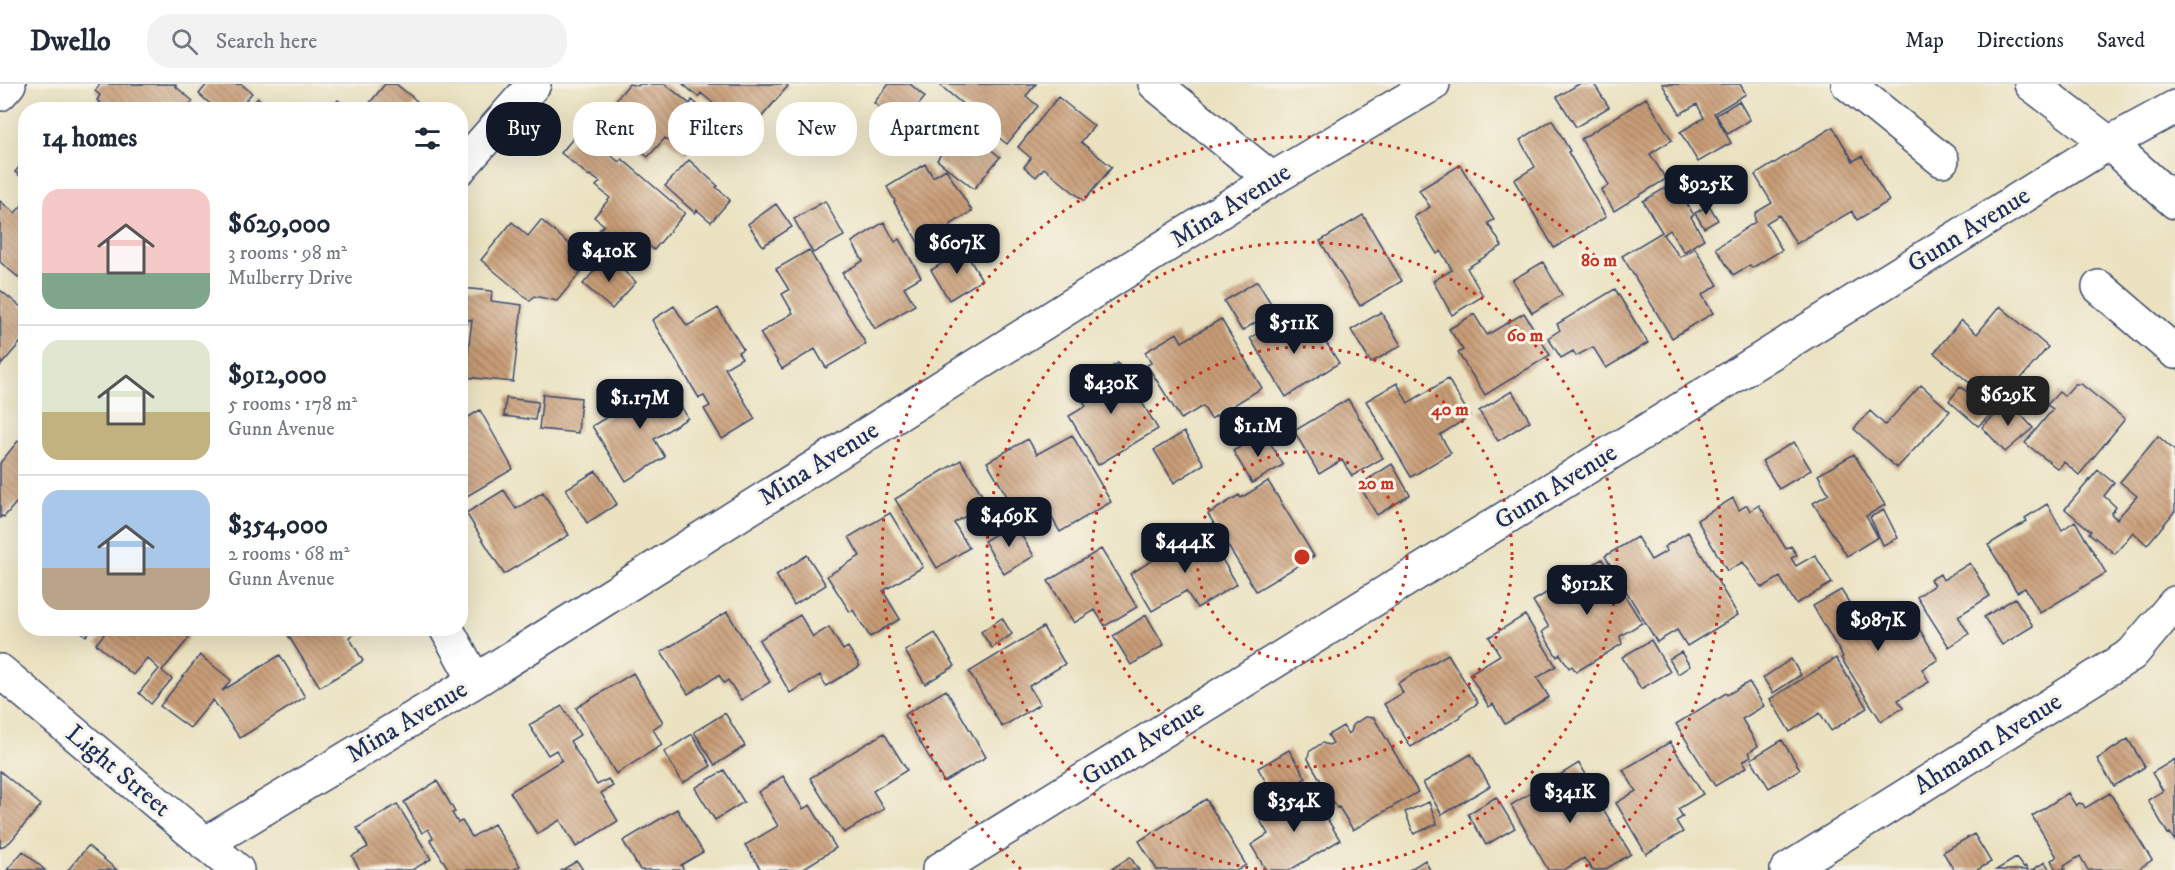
<!DOCTYPE html>
<html lang="en">
<head>
<meta charset="utf-8">
<style>
  body { margin:0; font-family:"IM FELL DW Pica",serif; background:#f2f2f3; color:#1f2937; height:100vh; display:flex; flex-direction:column; font-size:22px; white-space:nowrap }
  * { box-sizing:border-box; margin:0 }
  p { font-size:20px; color:#747a83 }
  .icon { flex:none; width:33px; height:33px; fill:none; stroke:currentColor; stroke-width:2; stroke-linecap:round; stroke-linejoin:round }
  .map { position:relative; flex:1; overflow:hidden }
  .drawer { position:absolute; left:18px; top:18px; width:450px; height:534px; display:flex; flex-direction:column; background:#fff; border-radius:24px; box-shadow:0 6px 24px #0002 }
  .drawer>* { flex:none }
  .banner { position:absolute; left:486px; top:18px; width:570px; height:54px; display:flex; gap:12px }
  .price { position:absolute; translate:-50% -51px; padding:0 14px; border-radius:12px; background:#111827; color:#fff; font-size:20px; line-height:39px; filter:drop-shadow(0 2px 3px #0008) }
  .price::after { content:''; position:absolute; left:50%; top:36px; width:18px; height:14px; margin-left:-9px; background:inherit; clip-path:polygon(0 0,100% 0,50% 100%) }
  .price.current { background:#222; color:#fff }
  ul { padding:0; list-style:none }
  li { display:flex; align-items:center; gap:18px; height:150px; padding:0 24px }
  li+li { border-top:2px solid #e0e1e3 }
  li span { display:grid; place-items:center; flex:none; width:168px; height:120px; border-radius:18px; color:#555 }
  li>.icon { margin-inline-start:auto }
  span .icon { width:72px; height:72px; fill:#fffc; stroke-width:1 }
  li b { font-size:26px }
  h2 { display:flex; justify-content:space-between; align-items:center; height:72px; padding:0 24px; font-size:26px }
  .pill { padding:0 21px; border-radius:24px; background:#fff; box-shadow:0 6px 24px #0002; font-size:21px; line-height:54px }
  .pill.current { background:#111827; color:#fff }
  header { display:flex; align-items:center; gap:36px; box-sizing:border-box; height:84px; padding:0 30px; background:#fff; border-bottom:2px solid #e0e1e3 }
  header strong { font-size:28px }
  nav { display:flex; gap:33px; margin-inline-start:auto; font-size:21px }
  .search { width:420px; height:54px; background:#f2f2f3; display:flex; align-items:center; gap:15px; box-sizing:border-box; padding:0 21px; border-radius:24px; color:#747a83; font-size:22px }
  .map>svg:first-child { display:block }
  .building { fill:url(#building-back-hatch) }
  .lines { fill:none; stroke-linecap:round; stroke-linejoin:round }
  .street-casing { stroke:#3a4a6d; stroke-width:36 }
  .secondary-casing { stroke:#3a4a6d; stroke-width:36 }
  .primary-casing { stroke:#3a4a6d; stroke-width:36 }
  .street { stroke:#fff; stroke-width:33 }
  .secondary { stroke:#fff; stroke-width:33 }
  .primary { stroke:#fff; stroke-width:33 }
  .ring { fill:none; stroke:#c8321e; stroke-width:3; stroke-dasharray:3 6 }
  .labels { text-anchor:middle; dominant-baseline:central; stroke-width:6; stroke-linejoin:round; paint-order:stroke }
  .street-label { font-size:26px; fill:#1b2f5e; stroke:#f7f3e8 }
  .centre { fill:#c8321e; stroke:#f7f3e8; stroke-width:3 }
  .ring-label { font-size:18px; text-anchor:middle; font-weight:bold; fill:#c8321e; stroke:#f7f3e8; stroke-width:6; stroke-linejoin:round; paint-order:stroke }
</style>
</head>
<body>
<header>
<strong>Dwello</strong>
<div class="search"><svg class="icon" aria-label="search" viewBox="0 0 24 24"><circle cx="10" cy="10" r="6"/><path d="M15 15l6 6"/></svg>Search here</div>
<nav><a>Map</a><a>Directions</a><a>Saved</a></nav>
</header>
<div class="map">
<svg width="2175" height="786" viewBox="0 0 2175 786">
  <defs>
    <pattern id="building-back-hatch" width="6" height="6" patternUnits="userSpaceOnUse" patternTransform="scale(1.5)"><rect width="6" height="6" fill="#c89c76"/><path d="M-1 5l2 2M0 0l6 6M5-1l2 2" fill="none" stroke="#a28064"/></pattern>
  </defs>
  <rect width="100%" height="100%" fill="#f7f3e8"/>
  <filter id="ink" filterUnits="userSpaceOnUse"><feTurbulence type="fractalNoise" baseFrequency=".0167" numOctaves="2"/><feDisplacementMap in="SourceGraphic" scale="12" xChannelSelector="R" yChannelSelector="G"/><feConvolveMatrix kernelMatrix="1 2 1 2 8 2 1 2 1" color-interpolation-filters="sRGB"/></filter>
  <filter id="wash" filterUnits="userSpaceOnUse"><feTurbulence type="fractalNoise" baseFrequency=".008" numOctaves="4" result="noise"/><feDisplacementMap in="SourceGraphic" scale="24" xChannelSelector="R" yChannelSelector="G"/><feGaussianBlur stdDeviation="1.35" result="paint"/><feColorMatrix in="noise" values="0 0 0 0 0 0 0 0 0 0 0 0 0 0 0 0 0 1.4 0 .05"/><feComposite in="paint" operator="in"/></filter>
  <g filter="url(#wash)">
    <rect width="100%" height="100%" fill="#ebe2c1"/>
    <g id="blocks">
      <path class="building" d="M100,0H176L175,2L193,17L186,26H165L159,20L154,26H108L97,16L100,11L95,7Z
        M207,0H241L252,9L237,26H217L199,10Z
        M385,0H396L417,17L410,26H364Z
        M629,0L638,2L640,0H665L690,20L692,16L715,35L685,71L665,54L648,73L601,34Z
        M683,0H786L788,2L748,49L701,9L698,13Z
        M889,0H910L925,13L901,42L874,19Z
        M942,0H1036L1026,12L1038,22L1007,60L993,49L995,47L941,2Z
        M1579,0H1594L1609,23L1576,43L1557,13Z
        M1662,0H1740L1746,10L1714,29L1731,59L1698,78L1680,48L1704,34L1697,20L1680,30Z
        M1058,13L1094,42L1081,58L1112,83L1084,117L1044,84L1036,93L1024,83L1031,74L1018,63Z
        M258,14L272,26H248Z
        M1646,14L1672,56L1650,70L1666,95L1614,127L1601,106L1609,101L1581,55Z
        M338,16L350,26H330Z
        M1739,17L1750,36L1728,50L1716,31Z
        M951,36L961,45L963,42L1000,73L974,105L937,76L941,70L930,62Z
        M1552,36L1570,67L1568,68L1606,133L1554,164L1514,96L1535,83L1520,56Z
        M585,40L613,63L608,69L619,78L622,75L685,129L654,166L642,156L633,166L630,164L620,175L595,151L604,141L594,133L610,114L596,102L600,98L590,91L589,92L561,69Z
        M1833,43L1853,77L1862,72L1889,117L1857,136L1852,127L1796,160L1779,131L1766,139L1782,166L1752,184L1750,181L1733,191L1716,164L1755,138V129L1772,119L1755,91Z
        M26,75V96L15,88Z
        M689,76L718,102L716,103L730,116L711,138L697,126L695,129L665,102Z
        M925,80L933,93L946,85L972,127L950,141L959,156L928,175L894,118L895,117L887,103Z
        M1460,81L1494,136L1488,139L1502,162L1467,184L1483,212L1452,231L1433,197L1452,186L1441,167L1437,170L1414,133L1430,123L1419,106Z
        M1674,99L1694,131L1691,133L1704,155L1684,168L1670,146L1663,151L1680,173L1695,164L1718,201L1702,211L1713,229L1672,254L1622,172L1662,148L1643,117Z
        M0,117L15,129L26,117V185L18,193L0,178Z
        M825,117L844,152L813,169L794,135Z
        M776,120L792,143L763,162L748,140Z
        M1709,121L1718,136L1704,144L1695,129Z
        M1363,131L1402,197L1360,222L1320,157Z
        M541,136L574,164L569,169L581,188L557,217L534,212L530,217L481,176L512,138L528,152Z
        M884,138L895,158L899,155L921,193L904,203L915,221L875,245L842,189L863,177L852,158Z
        M809,166L866,260L826,284L815,265L782,285L760,249L793,229L782,210L789,206L776,185Z
        M964,166L982,196L949,216L931,186Z
        M607,172L636,198L612,225L583,200Z
        M1543,178L1562,211L1532,229L1512,196Z
        M1257,197L1275,226L1242,247L1224,217Z
        M460,204L492,207L491,217L522,221L513,298L465,293L472,236L460,235Z
        M1615,205L1648,259L1606,284L1593,263L1576,272L1573,267L1561,274L1548,254L1560,246L1557,240Z
        M0,206L26,227V252L1,281Z
        M674,222L687,242L718,224L743,265L738,268L742,274L725,284L755,335L722,355L704,325L710,322L704,312L699,314L652,236Z
        M2000,222L2048,263L2000,319L2003,321L1978,342L1949,317L1960,303L1971,310L1970,315L1979,307L1934,269L1961,236L1977,250Z
        M1381,228L1401,261L1371,279L1351,246Z
        M1524,229L1550,271L1485,311L1458,269L1463,266L1449,245L1474,230L1487,251Z
        M1221,235L1262,304L1211,335L1203,322L1181,335L1147,281L1151,279L1145,268L1177,249L1182,258Z
        M1282,235L1293,252L1314,239L1339,279L1286,313L1250,254Z
        M1118,279L1158,345L1098,381L1069,332L1086,322L1076,305Z
        M1448,295L1470,332L1440,351L1451,369L1411,393L1366,317L1397,299L1408,319Z
        M666,298L688,334L654,355L665,373L626,397L592,342Z
        M2075,300H2081L2125,335L2079,391L2064,378L2058,385L2025,359L2053,325L2047,321L2059,308L2064,312Z
        M1921,301L1950,327L1897,384L1854,345L1870,327L1885,341Z
        M1512,307L1530,337L1498,357L1479,327Z
        M543,310L581,314L578,349L539,345Z
        M506,314L538,318L535,336L504,332Z
        M1348,315L1383,374L1352,392L1342,376L1319,390L1294,347Z
        M2010,318L2033,344L2005,368L1982,343Z
        M480,326L513,385L462,415L460,412V338Z
        M1184,348L1204,380L1174,399L1154,366Z
        M1264,348L1283,381L1252,399L1233,367Z
        M1072,351L1111,418L1060,448L1043,419L1019,433L987,378L1028,355L1037,370Z
        M2158,352L2175,367V427L2147,461L2133,448L2115,470L2089,449L2091,447L2065,425L2098,386L2114,399L2104,412L2116,423L2111,430L2117,435L2137,412L2120,398Z
        M18,357L26,363V427L16,419L4,433L2,432L0,434V379Z
        M1794,358L1811,386L1779,405L1762,377Z
        M1854,370L1885,421L1866,432L1878,453L1847,472L1813,419L1829,410L1818,391Z
        M961,376L987,419L954,439L969,464L937,484L895,415Z
        M1392,380L1410,411L1377,431L1359,401Z
        M596,387L617,420L587,439L566,405Z
        M1268,397L1314,472L1256,507L1208,430L1239,411L1241,414Z
        M504,406L516,425L543,408L569,451L504,490L466,429Z
        M1733,414L1739,426L1747,421L1750,427L1759,421L1786,465L1791,462L1797,471L1791,474L1796,482L1815,471L1832,499L1796,520L1780,493L1762,504L1743,478L1727,487L1697,436Z
        M2047,420L2062,446L2075,437L2106,489L2040,529L2025,504L2017,508L1988,461L2027,437L2025,434Z
        M1884,426L1898,454L1883,461L1870,433Z
        M890,429L923,483L883,507L900,535L870,553L853,526L850,528L827,492L860,472L849,453Z
        M1014,439L1034,472L1004,490L984,457Z
        M1204,445L1237,500L1197,524L1186,507L1152,527L1130,490Z
        M1688,448L1738,531L1687,562L1677,546L1657,558L1605,472L1637,453L1651,476L1667,467L1664,463Z
        M1101,465L1137,523L1105,542L1095,526L1074,539L1048,497Z
        M807,471L826,501L794,521L776,491Z
        M1602,475L1642,539L1620,552L1622,560L1576,588L1572,582L1569,584L1560,570L1557,573L1542,548L1549,543L1533,517Z
        M1970,479L1990,512L1958,532L1969,550L1949,563L1917,513L1934,501L1930,496L1940,490L1943,496Z
        M1841,506L1859,534L1872,527L1877,536L1902,522L1911,538L1914,536L1938,576L1922,585L1929,598L1898,616L1903,624L1881,637L1841,574L1843,573L1813,522Z
        M2015,514L2033,542L2002,561L1984,533Z
        M727,528L770,598L741,616L728,596L724,599L719,591L688,610L661,568Z
        M800,531L813,553L829,543L843,566L848,563L860,582L826,602L820,591L790,609L759,556Z
        M1146,531L1164,561L1131,581L1113,552Z
        M1525,531L1556,582L1537,594L1549,613L1505,640L1493,620L1489,623L1469,590L1500,571L1489,553Z
        M1002,534L1012,550L992,564L981,548Z
        M1043,543L1065,580L1029,602L1040,620L1002,643L969,588Z
        M77,544H92L86,552Z
        M109,544H177L189,554L162,587L172,595L151,620L139,609L159,585L147,574L133,591L96,560Z
        M292,544H363L349,553L363,577L320,603L286,548Z
        M935,549L955,582L925,600L905,567Z
        M1651,556L1670,588L1641,605L1622,573Z
        M1681,568L1690,582L1678,590L1669,575Z
        M1448,570L1478,619L1460,631L1461,633L1411,663L1384,620L1403,609L1398,599Z
        M200,571L231,596L222,607L280,571L305,613L240,654L213,616L190,644L160,622Z
        M1836,574L1867,624L1831,647L1820,629L1790,648L1770,615Z
        M1791,575L1801,591L1773,609L1763,594Z
        M633,589L663,638L653,645L662,661L616,690L576,624Z
        M1749,598L1764,622L1742,635L1758,662L1749,668L1751,672L1743,677L1747,683L1715,702L1676,640L1726,609L1727,611Z
        M946,606L986,673L944,698L904,631Z
        M562,622L580,651L570,657L597,701L608,695L613,702L601,709L618,737L576,763L560,736L537,750L510,708L562,676L556,666L548,671L529,641Z
        M725,629L745,662L715,681L694,648Z
        M1365,633L1374,634L1418,708L1353,746L1339,723L1337,724L1308,675L1309,668L1322,659L1329,661L1333,659L1328,651L1343,642L1348,650L1351,648L1353,641Z
        M884,649L907,686L873,707L884,725L844,749L810,694Z
        M692,650L711,682L683,699L664,668Z
        M2128,655L2145,683L2114,702L2097,675Z
        M1782,656L1800,685L1769,704L1751,675Z
        M1670,658L1703,710L1678,725L1683,733L1676,737L1683,748L1646,770L1616,719L1636,707L1623,686Z
        M1289,666L1306,694L1275,714L1258,684Z
        M1471,670L1490,702L1442,731L1423,699Z
        M2175,675V757L2170,749L2168,750L2148,716L2163,707L2152,689Z
        M1579,679L1606,723L1603,725L1631,770L1604,786H1592L1584,774L1564,786H1548L1511,721Z
        M724,686L744,718L715,736L695,704Z
        M0,687L41,721L10,758L0,764Z
        M783,692L803,725L810,721L836,764L801,786H761L745,761L778,742L758,708Z
        M437,697L455,728L452,729L458,739L462,737L472,753L494,740L520,782L513,786H449L430,756L433,754L428,745L422,749L404,718Z
        M1308,703L1340,756L1290,786H1266L1251,761L1268,750L1258,733Z
        M2068,709L2076,722L2079,719L2083,720L2085,724L2110,709L2152,776L2137,786H2088L2080,772L2064,782L2065,785L2056,786L2051,776L2057,773L2032,732Z
        M1496,713L1515,744L1486,761L1468,730Z
        M1206,715L1246,781L1238,786H1157L1139,757Z
        M1429,718L1437,740L1414,750L1405,728Z
        M397,720L431,775L412,786H360L352,772L368,763L357,744Z
        M677,725L703,768L681,781L684,786H640L623,757Z
        M1974,750L1991,778L1977,786H1954L1943,768Z
        M88,762L117,786H68Z
        M23,767L45,786H7Z
        M1130,773L1139,786H1110Z
        M2016,774L2023,783L2025,782L2028,786H1996Z
        M1425,776L1430,786H1409Z
        M577,777L583,786H562Z
        M2045,778L2050,786H2032Z"/>
    </g>
  </g>
  <g filter="url(#ink)">
    <use href="#blocks" fill-opacity="0" stroke="#3a4a6d" stroke-width="1.5"/>
    <g class="lines">
      <g class="street-casing">
        <path id="street" d="M1155,0L1272,95
          M1848,0L1942,76
          M0,10L9,0
          M460,84L534,0
          M2099,203L2175,268
          M446,544L475,597
          M0,587L237,786
          M205,760L475,597L1272,95L1433,0
          M1787,786L2132,570L2175,519"/>
      </g>
      <g class="secondary-casing">
        <path id="secondary" d="M939,786L2109,59L2175,23"/>
      </g>
      <g class="primary-casing">
        <path id="primary" d="M2031,0L2109,59L2175,118"/>
      </g>
      <use href="#street" class="street"/>
      <use href="#secondary" class="secondary"/>
      <use href="#primary" class="primary"/>
    </g>
  </g>
  <g class="ring">
    <circle cx="1302" cy="473" r="105"/>
    <circle cx="1302" cy="473" r="210"/>
    <path d="M1266 786A315 315 0 1 1 1338 786"/>
    <path d="M1021 785A420 420 0 1 1 1583 785"/>
  </g>
  <g class="labels">
    <g class="street-label">
      <text transform="translate(1231 122) rotate(-32)">Mina Avenue</text>
      <text transform="translate(1969 146) rotate(-32)">Gunn Avenue</text>
      <text transform="translate(819 380) rotate(-32)">Mina Avenue</text>
      <text transform="translate(1556 403) rotate(-32)">Gunn Avenue</text>
      <text transform="translate(407 638) rotate(-31)">Mina Avenue</text>
      <text transform="translate(1143 659) rotate(-32)">Gunn Avenue</text>
      <text transform="translate(1988 660) rotate(-32)">Ahmann Avenue</text>
      <text transform="translate(118 687) rotate(40)">Light Street</text>
    </g>
  </g>
  <circle cx="1302" cy="473" r="9" class="centre"/>
  <g class="ring-label">
    <text x="1599" y="182">80 m</text>
    <text x="1525" y="257">60 m</text>
    <text x="1450" y="331">40 m</text>
    <text x="1376" y="405">20 m</text>
  </g>
</svg>
<b class="price" style="left:1706px;top:132px">$925K</b>
<b class="price" style="left:957px;top:191px">$607K</b>
<b class="price" style="left:609px;top:199px">$410K</b>
<b class="price" style="left:1294px;top:271px">$511K</b>
<b class="price" style="left:1111px;top:331px">$430K</b>
<b class="price current" style="left:2008px;top:343px">$629K</b>
<b class="price" style="left:640px;top:346px">$1.17M</b>
<b class="price" style="left:1258px;top:374px">$1.1M</b>
<b class="price" style="left:1009px;top:464px">$469K</b>
<b class="price" style="left:1185px;top:490px">$444K</b>
<b class="price" style="left:1587px;top:532px">$912K</b>
<b class="price" style="left:1878px;top:568px">$987K</b>
<b class="price" style="left:1570px;top:740px">$341K</b>
<b class="price" style="left:1294px;top:749px">$354K</b>
<div class="banner">
<a class="pill current">Buy</a>
<a class="pill">Rent</a>
<a class="pill">Filters</a>
<a class="pill">New</a>
<a class="pill">Apartment</a>
</div>
<section class="drawer">
<h2>14 homes<svg class="icon" aria-label="filters" viewBox="0 0 24 24"><path d="M4 7h16M4 17h16"/><circle cx="9" cy="7" r="2"/><circle cx="15" cy="17" r="2"/></svg></h2>
<ul>
<li><span style="background:linear-gradient(#f6c9c9 70%,#7fa58c 0)"><svg class="icon" aria-label="home" viewBox="0 0 24 24"><path d="M3 11l9-7 9 7M6 9v11h12V9"/></svg></span><div><b>$629,000</b><p>3 rooms · 98 m²</p><p>Mulberry Drive</p></div></li>
<li><span style="background:linear-gradient(#dfe7d0 60%,#c2b280 0)"><svg class="icon" aria-label="home" viewBox="0 0 24 24"><path d="M3 11l9-7 9 7M6 9v11h12V9"/></svg></span><div><b>$912,000</b><p>5 rooms · 178 m²</p><p>Gunn Avenue</p></div></li>
<li><span style="background:linear-gradient(#a9c7e8 65%,#b9a48a 0)"><svg class="icon" aria-label="home" viewBox="0 0 24 24"><path d="M3 11l9-7 9 7M6 9v11h12V9"/></svg></span><div><b>$354,000</b><p>2 rooms · 68 m²</p><p>Gunn Avenue</p></div></li>
</ul>
</section>
</div>
</body>
</html>
